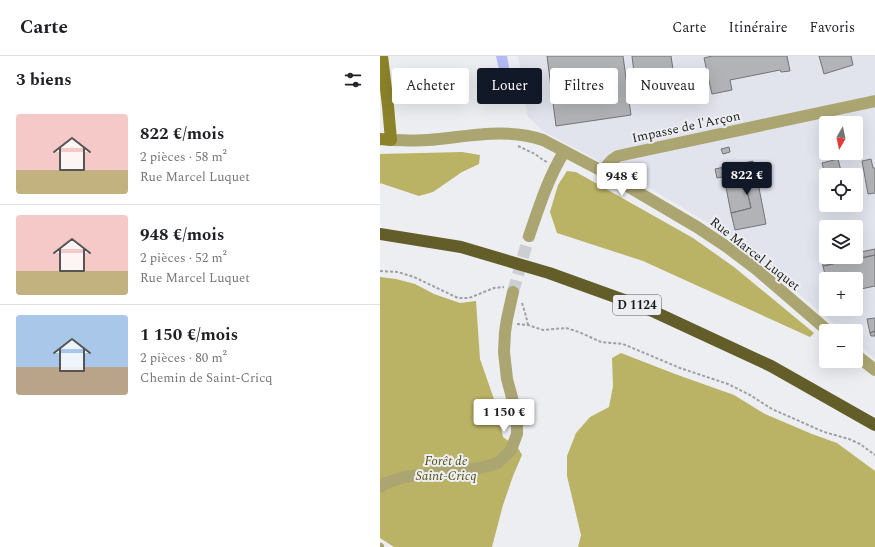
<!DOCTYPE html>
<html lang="fr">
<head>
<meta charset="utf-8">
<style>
  body { margin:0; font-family:Spectral,serif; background:#f2f2f2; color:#202124; height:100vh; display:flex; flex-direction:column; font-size:15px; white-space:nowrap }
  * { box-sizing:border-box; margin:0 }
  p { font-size:13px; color:#757577 }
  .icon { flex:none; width:22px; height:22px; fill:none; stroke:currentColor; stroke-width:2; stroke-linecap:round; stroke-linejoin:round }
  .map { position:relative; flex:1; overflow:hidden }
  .drawer { display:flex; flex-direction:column; background:#fff; width:380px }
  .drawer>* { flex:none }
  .top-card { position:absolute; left:12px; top:12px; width:380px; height:36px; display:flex; gap:8px }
  .needle { width:26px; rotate:189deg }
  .tools { position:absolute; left:439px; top:60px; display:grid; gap:8px }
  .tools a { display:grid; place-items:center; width:44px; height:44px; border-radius:4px; background:#fff; box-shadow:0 4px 16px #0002; font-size:20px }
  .price { position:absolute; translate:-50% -34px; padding:0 9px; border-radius:4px; background:#fff; color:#222; font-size:13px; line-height:26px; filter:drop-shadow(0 1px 2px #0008) }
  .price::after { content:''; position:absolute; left:50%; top:24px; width:12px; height:9px; margin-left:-6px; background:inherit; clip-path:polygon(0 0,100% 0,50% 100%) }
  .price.active { background:#111827; color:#fff }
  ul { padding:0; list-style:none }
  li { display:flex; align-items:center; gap:12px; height:100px; padding:0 16px }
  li+li { border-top:1px solid #e0e0e0 }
  li span { display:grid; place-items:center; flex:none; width:112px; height:80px; border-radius:4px; color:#555 }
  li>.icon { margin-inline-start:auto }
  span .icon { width:48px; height:48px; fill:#fffc; stroke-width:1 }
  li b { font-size:17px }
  h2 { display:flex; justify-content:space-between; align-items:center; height:48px; padding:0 16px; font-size:17px }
  .pill { padding:0 14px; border-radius:4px; background:#fff; box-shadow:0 4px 16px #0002; font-size:14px; line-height:36px }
  .pill.active { background:#111827; color:#fff }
  header { display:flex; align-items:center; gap:24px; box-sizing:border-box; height:56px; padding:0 20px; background:#fff; border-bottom:1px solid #e0e0e0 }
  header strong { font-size:19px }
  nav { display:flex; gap:22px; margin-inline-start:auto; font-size:14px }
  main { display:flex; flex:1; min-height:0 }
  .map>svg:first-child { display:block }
  .built { fill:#e1e3ed; fill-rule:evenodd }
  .forest { fill:#bab265 }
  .water { fill:#b4baf3 }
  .building { fill:#b2b3b6; stroke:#737477 }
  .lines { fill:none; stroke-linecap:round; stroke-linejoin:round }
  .tertiary-tunnel { stroke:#cdced1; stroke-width:12; stroke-dasharray:12 6; stroke-linecap:butt }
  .path { stroke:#a0a0a2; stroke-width:2; stroke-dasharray:3 2; stroke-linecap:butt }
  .service { stroke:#aba671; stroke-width:6 }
  .minor { stroke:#aba671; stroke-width:12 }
  .tertiary { stroke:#aba671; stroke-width:12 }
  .secondary { stroke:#8b8229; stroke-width:12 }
  .trunk { stroke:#625d29; stroke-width:12 }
  .labels { text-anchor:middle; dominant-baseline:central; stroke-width:4; stroke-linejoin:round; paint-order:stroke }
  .shield { fill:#edeef1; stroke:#595a5b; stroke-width:1 }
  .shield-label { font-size:12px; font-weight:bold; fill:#1a1a1b }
  .street-label { font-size:13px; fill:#1a1a1b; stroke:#edeef1 }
  .park-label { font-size:13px; font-style:italic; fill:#554f13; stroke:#edeef1 }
</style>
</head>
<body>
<header>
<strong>Carte</strong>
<nav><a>Carte</a><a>Itinéraire</a><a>Favoris</a></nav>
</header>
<main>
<section class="drawer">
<h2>3 biens<svg class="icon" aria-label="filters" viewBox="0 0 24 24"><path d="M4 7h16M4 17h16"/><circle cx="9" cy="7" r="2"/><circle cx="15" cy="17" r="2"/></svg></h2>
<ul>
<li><span style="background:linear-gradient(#f6c9c9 70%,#c2b280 0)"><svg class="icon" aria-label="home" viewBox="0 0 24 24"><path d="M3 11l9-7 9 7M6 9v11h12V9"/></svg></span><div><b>822 €/mois</b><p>2 pièces · 58 m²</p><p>Rue Marcel Luquet</p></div></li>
<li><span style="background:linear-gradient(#f6c9c9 70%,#c2b280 0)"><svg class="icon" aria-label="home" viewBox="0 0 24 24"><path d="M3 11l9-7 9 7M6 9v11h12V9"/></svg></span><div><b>948 €/mois</b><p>2 pièces · 52 m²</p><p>Rue Marcel Luquet</p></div></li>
<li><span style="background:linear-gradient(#a9c7e8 65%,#b9a48a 0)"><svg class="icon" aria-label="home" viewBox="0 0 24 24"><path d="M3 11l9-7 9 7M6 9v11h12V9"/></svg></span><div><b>1 150 €/mois</b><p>2 pièces · 80 m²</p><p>Chemin de Saint-Cricq</p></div></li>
</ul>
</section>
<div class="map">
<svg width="495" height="491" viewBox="0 0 495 491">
  <rect width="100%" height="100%" fill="#edeef1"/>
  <path class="built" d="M138,0H495V303L476,287V275H462L353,182L278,137L163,75L148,61ZM446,67H476V97H446ZM446,119H476V149H446ZM446,171H476V201H446ZM446,223H476V253H446Z"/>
  <path class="forest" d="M82,96L100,99L99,108L82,116L53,136L39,140L0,127V98Z
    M187,115L196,116L313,182L354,211L434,277L430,281L263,205L177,177L170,156L178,129Z
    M0,221L16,223L35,228L54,238L80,247L96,245L100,303L115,346L123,381L138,392L142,399L133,420L123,449L112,491H14L0,482Z
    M241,297L295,318L354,339L385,358L432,378L457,387L495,415V491H198L201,479L187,420V400L196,377L210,361L229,351L233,330L232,302Z"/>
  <path class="water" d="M116,0H127L133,33L131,37H127L124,35Z"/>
  <path class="building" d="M167,0H243L251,59L176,70Z
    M252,0H291L294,20L255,25Z
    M332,0H407L410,15L401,16L400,14L350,24L352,34L332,38L324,2Z
    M439,0H471L473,9L444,18Z
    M349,91L350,96L343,98L341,93Z
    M458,103L462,119H446V122L442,107Z
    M491,103L493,112H495V137L488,138L482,105Z
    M373,105L375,114L377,113L381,131L379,132L386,168L355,174L351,157L371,152L363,117L337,122L335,113Z
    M363,117L371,152L351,157L344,121Z
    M495,193V199L443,210L442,205L459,201H476V197Z
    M495,199V230L476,234V223H446L443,210Z
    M495,262V275L490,277L487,263Z
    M495,275V280H491L490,277Z"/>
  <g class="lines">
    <path class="tertiary-tunnel" d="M133,236L149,180"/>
    <path class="path" d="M138,90L155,98L163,104L167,106
      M0,215L18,216L34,221L78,242H89L114,232L124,231
      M142,247L146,260L148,269
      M137,268L148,269L163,274L186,272L199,276L221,286L243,288L300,312L348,328L370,339L392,353L444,376L469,383L480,388L495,399"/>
    <path class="service" d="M0,491L1,490"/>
    <path class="minor" d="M222,115L232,104L238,100L495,45"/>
    <path class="tertiary" d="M11,84C23,84 36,85 48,84C86,81 126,71 163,84L222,115L317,171L347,191L376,213L448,275
      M149,180C159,151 168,122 184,96
      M476,299L495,314
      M0,431L6,427L24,421L100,412L118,407L131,394L137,378V360L127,323L124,296L125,276L127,263L133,236"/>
    <path class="secondary" d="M0,83L11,84L8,50L2,0"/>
    <path class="trunk" d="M0,178L81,191L169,217L266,252L391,310L495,369"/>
  </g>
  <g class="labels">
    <rect class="shield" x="233" y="239" width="48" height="20" rx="3"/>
    <g class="shield-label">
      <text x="257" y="249">D 1124</text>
    </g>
    <g class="street-label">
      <text transform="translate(306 71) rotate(-12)">Impasse de l'Arçon</text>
      <text transform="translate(375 198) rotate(38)">Rue Marcel Luquet</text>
    </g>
    <g class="park-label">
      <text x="66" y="405">Forêt de<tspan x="66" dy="15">Saint-Cricq</tspan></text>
    </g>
  </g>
</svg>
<div class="tools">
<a><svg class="needle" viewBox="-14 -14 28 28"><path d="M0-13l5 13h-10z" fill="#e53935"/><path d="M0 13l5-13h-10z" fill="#757577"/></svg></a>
<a><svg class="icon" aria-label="locate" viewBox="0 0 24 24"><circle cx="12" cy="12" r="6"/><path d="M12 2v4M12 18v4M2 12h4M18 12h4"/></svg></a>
<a><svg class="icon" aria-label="layers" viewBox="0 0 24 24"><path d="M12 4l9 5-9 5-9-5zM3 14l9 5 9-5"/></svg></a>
<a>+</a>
<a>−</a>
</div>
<b class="price active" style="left:367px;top:140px">822 €</b>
<b class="price" style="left:242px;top:141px">948 €</b>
<b class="price" style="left:124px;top:377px">1 150 €</b>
<div class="top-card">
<a class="pill">Acheter</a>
<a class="pill active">Louer</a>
<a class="pill">Filtres</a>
<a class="pill">Nouveau</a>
</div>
</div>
</main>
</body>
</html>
